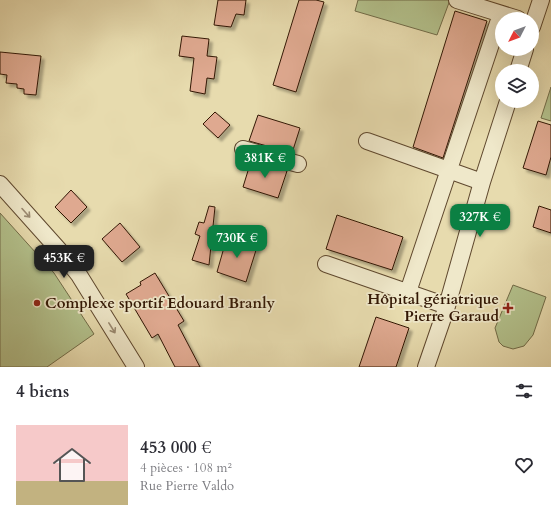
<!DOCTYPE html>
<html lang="fr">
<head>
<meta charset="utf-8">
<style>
  body { margin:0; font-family:Cardo,serif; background:#f7f7f7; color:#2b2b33; height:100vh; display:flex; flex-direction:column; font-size:15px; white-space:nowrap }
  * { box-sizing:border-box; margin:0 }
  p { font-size:13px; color:#7c7c81 }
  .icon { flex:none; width:22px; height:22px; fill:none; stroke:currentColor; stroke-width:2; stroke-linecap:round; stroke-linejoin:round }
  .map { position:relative; height:367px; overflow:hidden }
  .side { display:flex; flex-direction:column; background:#fff; flex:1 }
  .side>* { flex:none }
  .needle { width:26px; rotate:228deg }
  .fabs { position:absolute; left:495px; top:12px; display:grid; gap:8px }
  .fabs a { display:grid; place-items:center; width:44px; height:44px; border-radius:50%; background:#fff; box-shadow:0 4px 16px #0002; font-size:20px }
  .price { position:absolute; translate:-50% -34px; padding:0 9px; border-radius:8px; background:#0b8043; color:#fff; font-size:13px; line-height:26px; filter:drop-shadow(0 1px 2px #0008) }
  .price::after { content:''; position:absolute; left:50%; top:24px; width:12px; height:9px; margin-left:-6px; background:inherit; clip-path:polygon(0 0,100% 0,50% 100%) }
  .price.selected { background:#222; color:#fff }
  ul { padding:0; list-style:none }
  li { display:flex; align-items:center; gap:12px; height:100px; padding:0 16px }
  li span { display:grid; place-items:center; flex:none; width:112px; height:80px; border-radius:0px; color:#555 }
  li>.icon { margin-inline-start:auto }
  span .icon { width:48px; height:48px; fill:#fffc; stroke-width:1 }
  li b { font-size:17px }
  h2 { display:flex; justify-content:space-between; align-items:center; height:48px; padding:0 16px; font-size:17px }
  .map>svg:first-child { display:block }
  .green { fill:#b3c18c; stroke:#726c48 }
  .building { fill:#dfa990; stroke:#321704; filter:url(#shadow) }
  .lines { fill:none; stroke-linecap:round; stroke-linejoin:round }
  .minor-casing { stroke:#5f482e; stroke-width:18 }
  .minor { stroke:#efe8ca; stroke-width:16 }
  .oneway { stroke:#9a8a71 }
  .poi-dot { fill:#8f2418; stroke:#efe8ca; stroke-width:1.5 }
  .labels { text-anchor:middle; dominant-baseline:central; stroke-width:3.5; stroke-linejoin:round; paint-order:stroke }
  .poi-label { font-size:15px; font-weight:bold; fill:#321704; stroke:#efe8ca; text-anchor:end }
</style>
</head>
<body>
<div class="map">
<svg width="551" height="367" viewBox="0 0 551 367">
  <defs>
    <filter id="shadow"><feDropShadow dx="3.5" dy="3.5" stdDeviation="1" flood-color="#0004"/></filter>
  </defs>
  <rect width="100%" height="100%" fill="#e7dbae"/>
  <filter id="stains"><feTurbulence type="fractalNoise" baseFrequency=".005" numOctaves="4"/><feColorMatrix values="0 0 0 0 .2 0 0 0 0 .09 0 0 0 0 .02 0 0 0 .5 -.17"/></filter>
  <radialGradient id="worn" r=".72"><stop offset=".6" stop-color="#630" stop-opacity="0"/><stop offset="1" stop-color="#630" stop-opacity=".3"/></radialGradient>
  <path class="green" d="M358,0H450L437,35L355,11Z
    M551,87V121L541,118Z
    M0,213L54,273L94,334L47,367H0Z
    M513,285L546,297L533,335L524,346L513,349L503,346L499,342L495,328Z"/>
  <path class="building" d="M218,0H246L244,15L236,14L231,27L214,25Z
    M299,0H316L324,2L296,92L273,85Z
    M455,11L487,21L443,158L413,147Z
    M182,36L209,39L207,56L217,57L214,79L207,78L205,94L190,91L194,58L179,56Z
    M0,52L41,56L36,95L24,94V89L17,88V84L6,83L7,75L0,74Z
    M215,112L230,125L218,138L203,124Z
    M258,115L300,128L292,153L249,141Z
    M538,121L551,125V157L546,175L523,168Z
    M251,161L287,171L278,198L243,187Z
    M71,190L87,207L71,223L55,207Z
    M209,206L215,207L209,265L192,260L200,236L195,234L199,222L204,223Z
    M539,206L551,210V233L533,227Z
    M337,215L403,237L392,270L326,249Z
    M120,223L140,247L122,262L102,239Z
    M227,237L257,247L246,282L217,272Z
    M155,273L184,321L178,325L200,367H175L158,334L152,338L126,294L141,285L140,282Z
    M376,317L409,328L396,367H359Z"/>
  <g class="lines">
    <g class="minor-casing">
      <path id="minor" d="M457,0L518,19
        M532,27L541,0
        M518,71L525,49
        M367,141L482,182
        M243,149L298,164
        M0,184L59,250L79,275L136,367
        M326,264L447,306
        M408,292L501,14
        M426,367L447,306L482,182L508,101"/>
    </g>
    <use href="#minor" class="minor"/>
  </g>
  <defs><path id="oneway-shaft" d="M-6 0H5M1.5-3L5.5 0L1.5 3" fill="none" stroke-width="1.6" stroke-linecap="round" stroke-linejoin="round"/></defs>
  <g class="oneway">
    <use href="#oneway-shaft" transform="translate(26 213) rotate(48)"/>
    <use href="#oneway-shaft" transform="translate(112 328) rotate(58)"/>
  </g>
  <g class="poi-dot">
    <circle cx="37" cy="303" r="4"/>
    <path d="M506 302h4v4h4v4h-4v4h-4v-4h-4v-4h4z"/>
  </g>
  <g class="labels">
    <g class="poi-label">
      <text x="499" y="299">Hôpital gériatrique<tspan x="499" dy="17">Pierre Garaud</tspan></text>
      <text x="45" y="303" text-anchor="start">Complexe sportif Edouard Branly</text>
    </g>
  </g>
  <rect width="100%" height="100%" filter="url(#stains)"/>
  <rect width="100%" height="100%" fill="url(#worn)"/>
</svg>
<div class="fabs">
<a><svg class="needle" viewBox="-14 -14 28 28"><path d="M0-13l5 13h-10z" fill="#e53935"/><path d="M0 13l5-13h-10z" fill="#7c7c81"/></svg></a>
<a><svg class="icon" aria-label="layers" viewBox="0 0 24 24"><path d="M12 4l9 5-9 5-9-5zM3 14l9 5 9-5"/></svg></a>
</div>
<b class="price" style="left:265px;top:179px">381K €</b>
<b class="price" style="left:480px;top:238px">327K €</b>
<b class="price" style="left:237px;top:259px">730K €</b>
<b class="price selected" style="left:64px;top:279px">453K €</b>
</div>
<section class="side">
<h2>4 biens<svg class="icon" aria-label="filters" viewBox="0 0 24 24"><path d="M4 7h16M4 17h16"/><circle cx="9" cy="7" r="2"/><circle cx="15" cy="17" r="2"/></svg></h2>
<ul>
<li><span style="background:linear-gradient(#f6c9c9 70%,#c2b280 0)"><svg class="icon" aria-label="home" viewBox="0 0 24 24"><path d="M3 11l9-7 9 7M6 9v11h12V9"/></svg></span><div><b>453 000 €</b><p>4 pièces · 108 m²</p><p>Rue Pierre Valdo</p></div><svg class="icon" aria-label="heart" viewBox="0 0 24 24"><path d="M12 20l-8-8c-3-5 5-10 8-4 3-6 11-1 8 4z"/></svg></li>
</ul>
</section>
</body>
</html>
